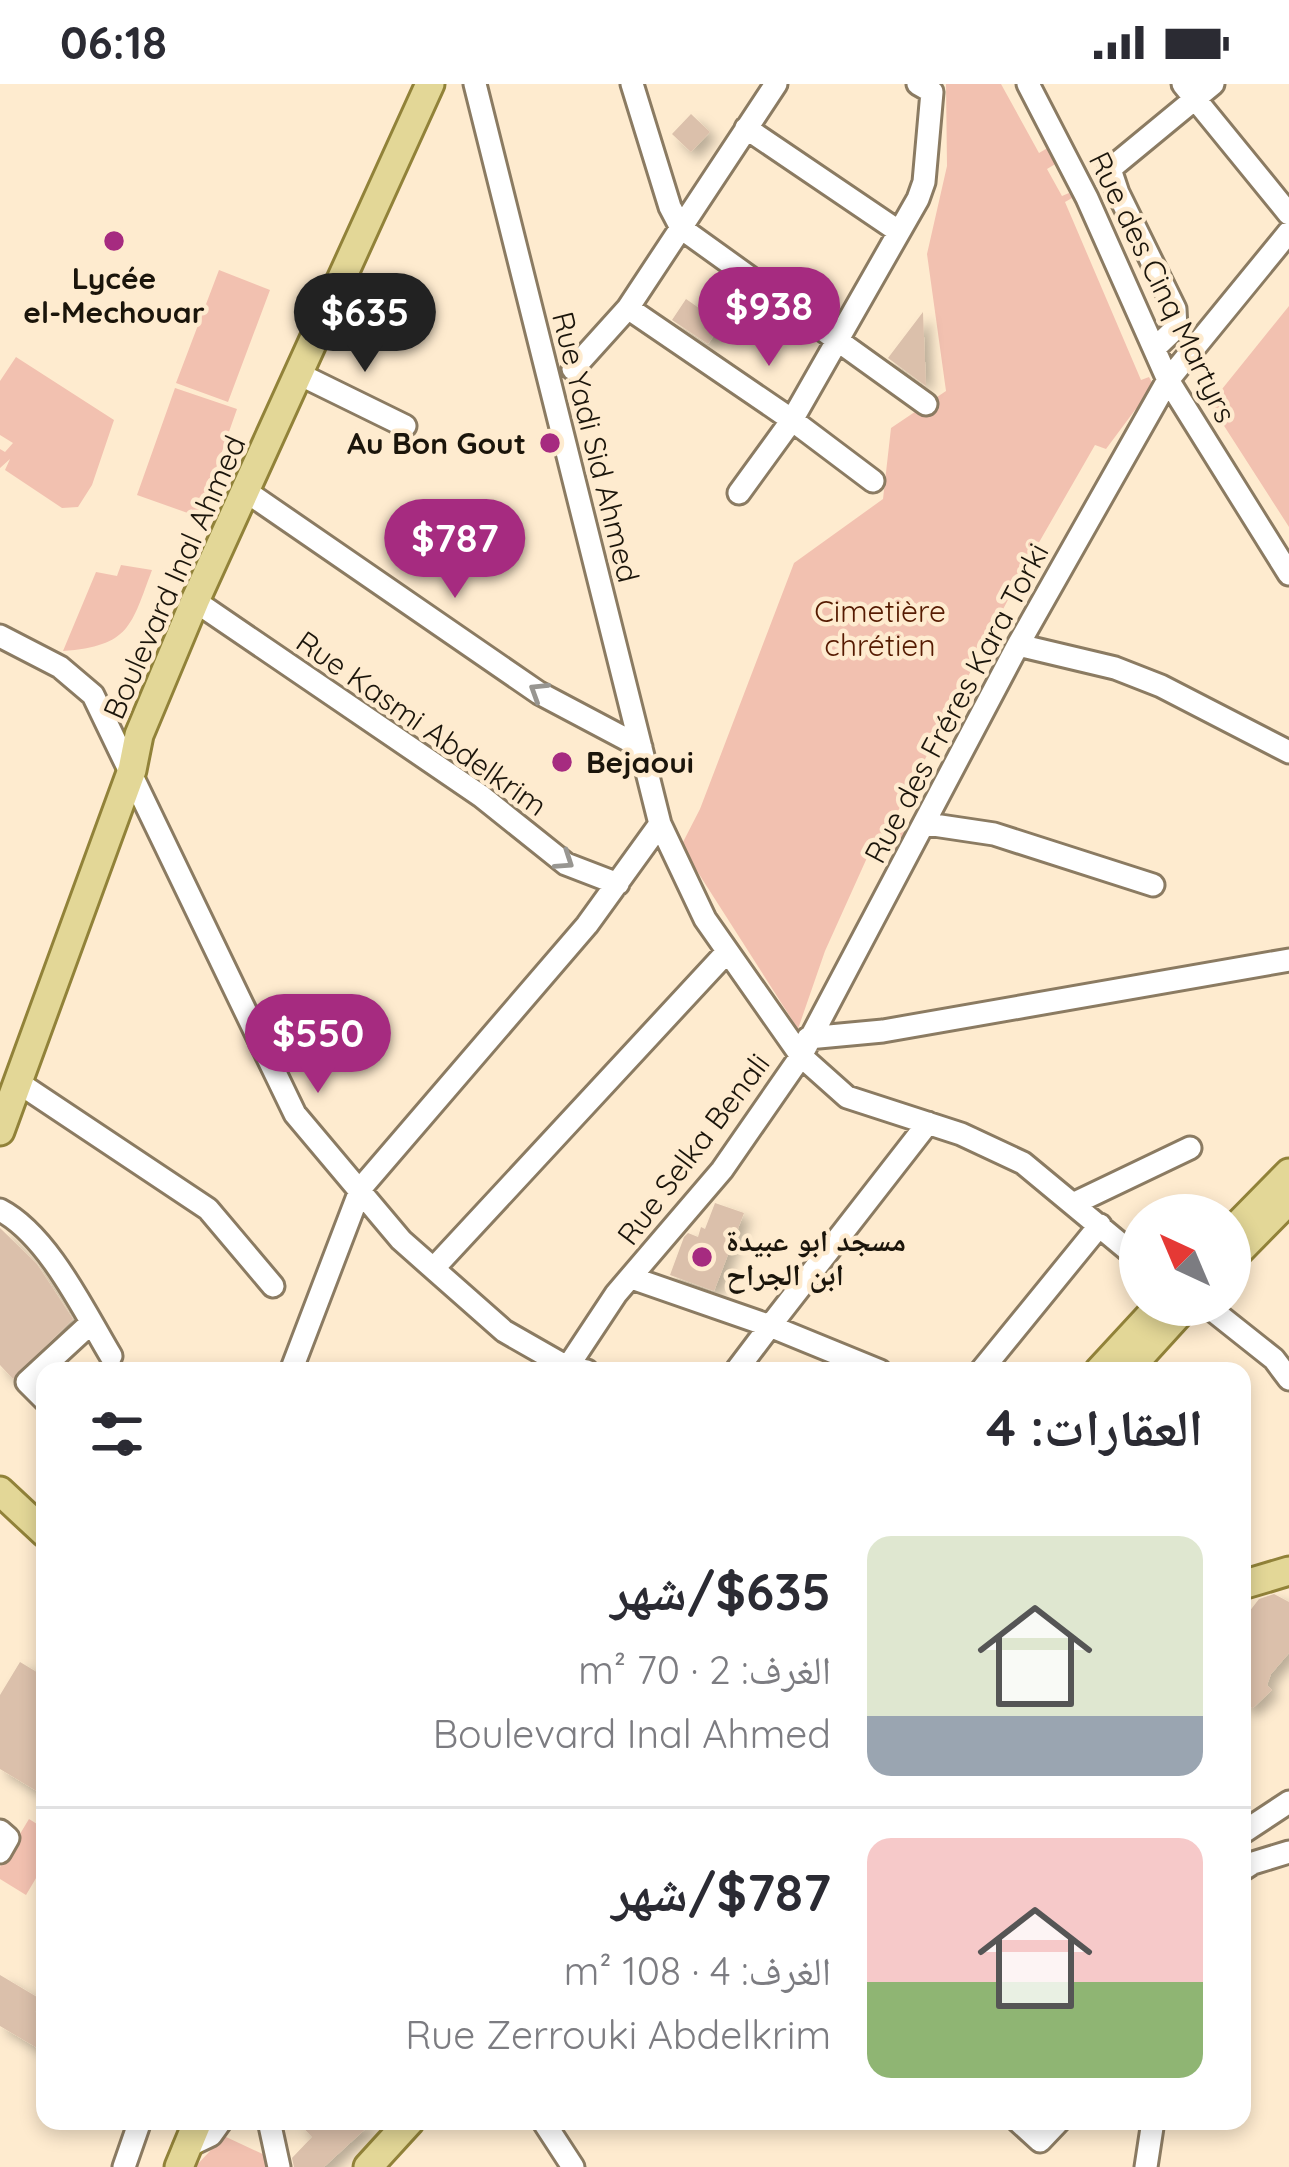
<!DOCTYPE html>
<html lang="ar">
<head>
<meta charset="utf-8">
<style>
  body { margin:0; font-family:Quicksand,"Noto Naskh Arabic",sans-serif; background:#f2f2f3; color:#2b2b33; direction:rtl; height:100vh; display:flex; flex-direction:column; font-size:45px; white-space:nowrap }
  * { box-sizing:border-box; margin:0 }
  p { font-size:39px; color:#7c7c81 }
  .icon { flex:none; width:66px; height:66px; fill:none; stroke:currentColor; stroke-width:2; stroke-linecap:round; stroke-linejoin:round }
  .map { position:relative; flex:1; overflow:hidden; direction:ltr }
  .drawer { position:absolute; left:36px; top:1278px; width:1215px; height:768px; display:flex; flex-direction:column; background:#fff; border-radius:24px; box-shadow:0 6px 18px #0003; direction:rtl }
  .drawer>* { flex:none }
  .needle { width:78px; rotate:316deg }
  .controls { position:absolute; left:1119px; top:1110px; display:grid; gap:24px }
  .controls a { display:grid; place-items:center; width:132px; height:132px; border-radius:50%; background:#fff; box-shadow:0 6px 18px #0003; font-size:60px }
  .price { position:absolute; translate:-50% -102px; padding:0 27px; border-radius:42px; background:#a62b80; color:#fff; font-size:39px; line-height:78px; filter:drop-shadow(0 3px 6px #0008) }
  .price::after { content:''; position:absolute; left:50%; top:72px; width:36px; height:27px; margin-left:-18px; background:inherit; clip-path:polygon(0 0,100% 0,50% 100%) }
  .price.active { background:#222; color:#fff }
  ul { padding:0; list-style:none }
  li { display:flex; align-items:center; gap:36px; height:300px; padding:0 48px }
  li+li { border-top:3px solid #e1e1e2 }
  li span { display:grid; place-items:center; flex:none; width:336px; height:240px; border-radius:24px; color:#555 }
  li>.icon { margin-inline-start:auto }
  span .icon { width:144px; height:144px; fill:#fffc; stroke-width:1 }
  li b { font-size:51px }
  h2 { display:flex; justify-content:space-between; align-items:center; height:144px; padding:0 48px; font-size:51px }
  .status { display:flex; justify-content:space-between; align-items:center; height:84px; padding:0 60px; background:#fff; direction:ltr }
  .status svg { height:33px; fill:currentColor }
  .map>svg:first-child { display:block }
  .green { fill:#f2c1b0 }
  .building { fill:#dbc0ab; filter:url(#shadow) }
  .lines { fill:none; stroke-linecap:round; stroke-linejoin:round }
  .minor-casing { stroke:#8b7b62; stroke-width:27 }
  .major-casing { stroke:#918239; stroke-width:33 }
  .minor { stroke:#fff; stroke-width:21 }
  .major { stroke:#e3d797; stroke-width:27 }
  .oneway { stroke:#989691 }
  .poi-dot { fill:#a62b80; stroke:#feebcf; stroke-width:4.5 }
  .labels { text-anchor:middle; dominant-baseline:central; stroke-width:9; stroke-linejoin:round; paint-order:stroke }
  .poi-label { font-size:30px; font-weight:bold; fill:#1b150b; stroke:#feebcf; text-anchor:start }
  .street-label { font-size:30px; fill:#1b150b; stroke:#feebcf }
  .park-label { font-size:30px; fill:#551a01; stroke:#feebcf }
</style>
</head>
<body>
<div class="status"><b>06:18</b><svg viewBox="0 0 49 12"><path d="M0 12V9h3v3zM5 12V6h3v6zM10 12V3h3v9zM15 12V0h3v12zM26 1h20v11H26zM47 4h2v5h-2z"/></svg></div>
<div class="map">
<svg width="1289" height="2083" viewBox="0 0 1289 2083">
  <defs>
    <filter id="shadow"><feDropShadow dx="7" dy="7" stdDeviation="6" flood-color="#0004"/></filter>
  </defs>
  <rect width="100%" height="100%" fill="#feebcf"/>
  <path class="green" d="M946,0H1001L1039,69L1051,62L1062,76L1047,85L1062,112L1069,109L1072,114L1065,118L1141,296L1149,293L1156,306L1147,318L1135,326L1106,365L1095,361L1026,481L897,729L912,740L905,771L875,756L825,867L798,945L681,762L700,725L794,479L883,415L891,344L946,307L927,170L947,82Z
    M219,186L270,206L228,318L176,299Z
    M1289,222V443L1210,320Z
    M16,273L114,336L92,401L78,423L62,424L5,386L10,375L0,384V365L5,368L13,359L0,351V297Z
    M175,304L237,325L199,433L137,411Z
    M121,481L152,486C131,542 130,562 63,567L96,488L117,492Z
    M29,1735L45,1745V1779L26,1811L0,1795V1783Z
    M224,2052L267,2072L270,2083H195Z"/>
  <path class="building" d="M691,30L710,48L691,68L672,50Z
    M686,215L722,240L708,260L672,236Z
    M923,228L926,302L888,274Z
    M715,1119L744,1129L714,1207L670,1191L684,1153L688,1149L698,1153L701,1143L705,1145Z
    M0,1144L37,1180L73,1235L13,1295L0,1281Z
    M1274,1510L1289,1518V1569L1271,1590L1267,1601L1272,1606L1253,1624L1242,1621V1550L1248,1543L1242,1537L1259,1515Z
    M20,1578L45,1593V1712L0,1685V1611Z
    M0,1891L42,1916L35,1928L45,1934V1955L39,1965L0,1942Z
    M297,2037H374L324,2083H294L292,2074L312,2053Z"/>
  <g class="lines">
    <g class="minor-casing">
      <path id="minor" d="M475,0L660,740L705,835L801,972L847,1013L961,1050L1023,1079L1140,1176
        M632,0L670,123L681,144L926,320
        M1028,0L1087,114L1168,296L1289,490
        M1183,0L1289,130
        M746,44L898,147
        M628,224L792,336L873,397
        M1155,264L1176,244L1175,225L1118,109L1110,85L1213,0
        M573,285L628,224L776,0
        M301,291L405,342
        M247,408L539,609L641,663
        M739,409L792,336L918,115L924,98L932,8L918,0
        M195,517L481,712L566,780L618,800
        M0,552L60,583L93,611L295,1030L401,1156L504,1247L567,1283L587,1287
        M1018,561L1115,584L1161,602L1289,668
        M927,740L994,750L1153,801
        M808,954L883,947L1289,876
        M19,999L208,1125L273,1202
        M1075,1119L1190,1064
        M0,1126C48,1151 84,1227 111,1272
        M434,1184L727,868
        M632,1194L770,1242L928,1039
        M1206,1221L1274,1275L1289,1295
        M291,1287L361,1104L587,841L660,740
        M565,1287L616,1210L722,1086L801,972L1018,561L1168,296L1289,148
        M736,1287L770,1242L880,1287
        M981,1287L1100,1141
        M45,1316L27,1298L91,1239
        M0,1747L8,1754L0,1768
        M1242,1749L1289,1718
        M1242,1786L1253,1779L1289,1768
        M269,2037L279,2083
        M543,2037L573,2083
        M1018,2037L1040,2057L1059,2037
        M184,2064L211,2051L221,2037
        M124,2083L140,2037
        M1146,2083L1153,2037"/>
    </g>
    <g class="major-casing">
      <path id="major" d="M0,1047L132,686L139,651L195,517L430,0
        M1230,1149L1289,1089
        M1230,1176L1289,1116
        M1099,1287L1160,1221
        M1127,1287L1187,1221
        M0,1407L45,1449
        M1242,1501L1289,1487
        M179,2083L198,2037
        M368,2083L410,2037"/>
    </g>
    <use href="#minor" class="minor"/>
    <use href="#major" class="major"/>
  </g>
  <defs><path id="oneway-chevron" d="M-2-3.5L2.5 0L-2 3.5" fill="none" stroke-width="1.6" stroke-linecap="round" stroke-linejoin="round" transform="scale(3)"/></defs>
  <g class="oneway">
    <use href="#oneway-chevron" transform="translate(538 607) rotate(-148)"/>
    <use href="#oneway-chevron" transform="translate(565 777) rotate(34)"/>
  </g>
  <g class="poi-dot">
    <circle cx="114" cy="157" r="12"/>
    <circle cx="550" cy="359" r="12"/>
    <circle cx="562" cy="678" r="12"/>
    <circle cx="702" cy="1173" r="12"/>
  </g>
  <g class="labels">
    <g class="poi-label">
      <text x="114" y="194" text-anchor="middle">Lycée<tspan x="114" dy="34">el-Mechouar</tspan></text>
      <text x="526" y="359" text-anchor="end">Au Bon Gout</text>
      <text x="586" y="678">Bejaoui</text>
      <text x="726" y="1156">مسجد ابو عبيدة<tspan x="726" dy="34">ابن الجراح</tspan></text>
    </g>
    <g class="street-label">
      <text transform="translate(1163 203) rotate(64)">Rue des Cinq Martyrs</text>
      <text transform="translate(596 363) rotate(76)">Rue Yadi Sid Ahmed</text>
      <text transform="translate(174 493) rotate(-66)">Boulevard Inal Ahmed</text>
      <text transform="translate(956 619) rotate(-62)">Rue des Fréres Kara Torki</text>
      <text transform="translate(422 639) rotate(35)">Rue Kasmi Abdelkrim</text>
      <text transform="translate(693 1065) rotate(-53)">Rue Selka Benali</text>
    </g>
    <g class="park-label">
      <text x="880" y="527">Cimetière<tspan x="880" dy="34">chrétien</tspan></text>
    </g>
  </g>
</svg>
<div class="controls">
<a><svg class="needle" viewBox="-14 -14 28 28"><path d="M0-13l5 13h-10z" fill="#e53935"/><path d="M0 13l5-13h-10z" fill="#7c7c81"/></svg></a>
</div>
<b class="price" style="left:769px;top:285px">$938</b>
<b class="price active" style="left:365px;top:291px">$635</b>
<b class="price" style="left:455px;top:517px">$787</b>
<b class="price" style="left:318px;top:1012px">$550</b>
<section class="drawer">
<h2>العقارات: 4<svg class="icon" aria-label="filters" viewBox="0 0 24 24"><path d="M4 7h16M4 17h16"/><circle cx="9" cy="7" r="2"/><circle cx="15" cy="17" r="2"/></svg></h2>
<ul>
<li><span style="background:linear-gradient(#dfe7d0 75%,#9aa5b1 0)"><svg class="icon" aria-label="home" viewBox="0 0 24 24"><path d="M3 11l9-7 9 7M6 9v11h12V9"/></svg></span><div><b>$635/شهر</b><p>الغرف: 2 · 70 m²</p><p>Boulevard Inal Ahmed</p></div></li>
<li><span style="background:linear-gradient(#f6c9c9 60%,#8fb573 0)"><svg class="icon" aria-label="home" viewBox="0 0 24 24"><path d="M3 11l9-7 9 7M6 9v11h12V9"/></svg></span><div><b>$787/شهر</b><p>الغرف: 4 · 108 m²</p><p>Rue Zerrouki Abdelkrim</p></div></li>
</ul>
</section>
</div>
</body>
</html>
